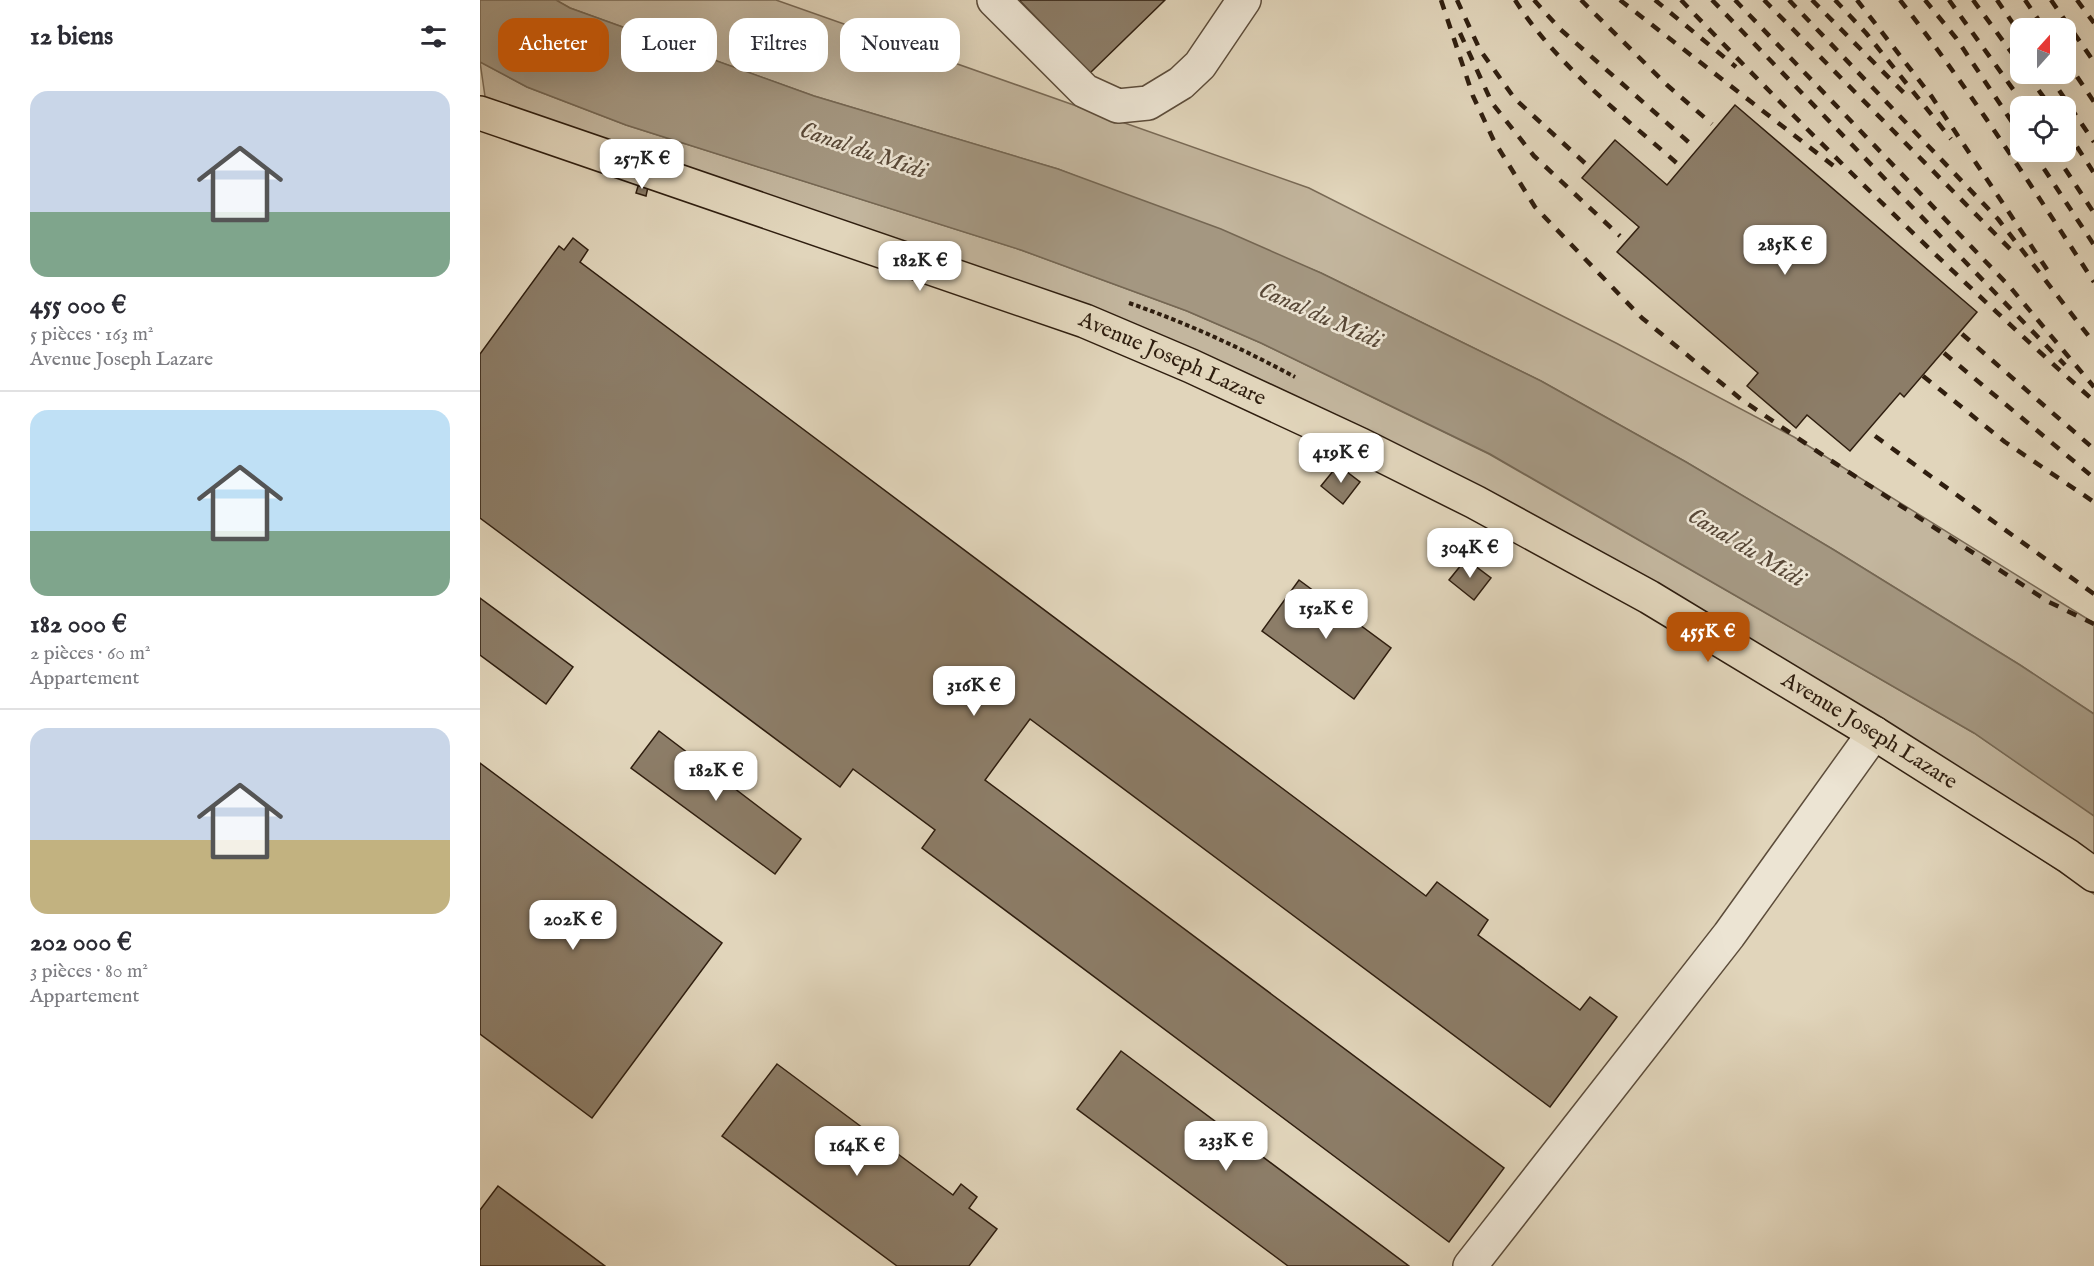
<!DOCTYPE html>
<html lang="fr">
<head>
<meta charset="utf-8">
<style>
  body { margin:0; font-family:"IM FELL English",serif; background:#f7f7f7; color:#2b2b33; height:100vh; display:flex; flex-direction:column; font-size:22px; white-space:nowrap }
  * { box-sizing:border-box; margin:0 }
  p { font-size:20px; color:#7c7c81 }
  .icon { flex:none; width:33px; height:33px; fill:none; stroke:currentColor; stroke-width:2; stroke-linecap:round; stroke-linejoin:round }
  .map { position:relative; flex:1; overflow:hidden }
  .details { display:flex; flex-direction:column; background:#fff; width:480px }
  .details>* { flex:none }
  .hud { position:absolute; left:18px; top:18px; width:570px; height:54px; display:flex; gap:12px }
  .needle { width:39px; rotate:21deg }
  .buttons { position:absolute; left:1530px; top:18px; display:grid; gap:12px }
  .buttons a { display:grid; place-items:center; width:66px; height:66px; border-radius:12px; background:#fff; box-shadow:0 6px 24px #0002; font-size:30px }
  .price { position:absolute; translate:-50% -51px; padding:0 14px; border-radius:12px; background:#fff; color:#222; font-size:20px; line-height:39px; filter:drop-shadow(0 2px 3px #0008) }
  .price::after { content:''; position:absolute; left:50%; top:36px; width:18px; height:14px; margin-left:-9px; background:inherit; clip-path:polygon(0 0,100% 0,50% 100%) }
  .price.active { background:#b45309; color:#fff }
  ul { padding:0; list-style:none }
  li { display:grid; align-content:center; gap:12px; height:318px; padding:0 30px }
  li+li { border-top:2px solid #e1e1e2 }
  li span { display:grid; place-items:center; height:186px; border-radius:18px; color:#555 }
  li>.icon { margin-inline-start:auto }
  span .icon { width:108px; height:108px; fill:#fffc; stroke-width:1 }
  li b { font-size:26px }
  h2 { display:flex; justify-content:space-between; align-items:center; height:72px; padding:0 30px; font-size:26px }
  .tag { padding:0 21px; border-radius:18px; background:#fff; box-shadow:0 6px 24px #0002; font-size:21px; line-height:54px }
  .tag.active { background:#b45309; color:#fff }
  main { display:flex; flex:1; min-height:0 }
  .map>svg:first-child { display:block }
  .green { fill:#c3b69e; stroke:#796a56; stroke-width:1.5 }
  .water { fill:#a49781; stroke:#756753; stroke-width:1.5 }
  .building { fill:#8c7d68; stroke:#2f1e0f; stroke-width:1.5 }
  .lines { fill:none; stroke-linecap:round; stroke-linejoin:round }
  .minor-casing { stroke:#5c4c3a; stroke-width:36 }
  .major-casing { stroke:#2f1e0f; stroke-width:36 }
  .path { stroke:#2f1e0f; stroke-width:4; stroke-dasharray:4.5 3; stroke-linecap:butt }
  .minor { stroke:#ece4d3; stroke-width:33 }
  .major { stroke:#e1d5bb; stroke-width:33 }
  .rail { stroke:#2f1e0f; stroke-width:4.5; stroke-dasharray:10 10; stroke-linecap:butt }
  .labels { text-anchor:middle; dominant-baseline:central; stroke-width:5; stroke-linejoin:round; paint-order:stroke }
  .street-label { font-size:22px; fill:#2f1e0f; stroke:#ece4d3 }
  .water-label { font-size:24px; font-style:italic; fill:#584837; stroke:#ece4d3 }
</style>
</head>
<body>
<main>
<section class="details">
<h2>12 biens<svg class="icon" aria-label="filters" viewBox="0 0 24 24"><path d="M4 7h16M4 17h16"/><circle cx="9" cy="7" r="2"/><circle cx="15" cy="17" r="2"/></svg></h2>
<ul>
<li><span style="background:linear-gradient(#c9d6e8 65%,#7fa58c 0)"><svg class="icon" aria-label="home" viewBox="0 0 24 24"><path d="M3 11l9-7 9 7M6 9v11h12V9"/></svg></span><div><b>455 000 €</b><p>5 pièces · 163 m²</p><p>Avenue Joseph Lazare</p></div></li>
<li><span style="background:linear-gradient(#bfe0f5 65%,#7fa58c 0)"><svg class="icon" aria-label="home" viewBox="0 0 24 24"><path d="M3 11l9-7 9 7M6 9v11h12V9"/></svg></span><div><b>182 000 €</b><p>2 pièces · 60 m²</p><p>Appartement</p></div></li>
<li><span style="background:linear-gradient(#c9d6e8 60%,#c2b280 0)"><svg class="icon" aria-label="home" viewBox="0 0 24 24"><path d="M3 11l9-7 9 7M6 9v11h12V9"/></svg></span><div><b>202 000 €</b><p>3 pièces · 80 m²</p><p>Appartement</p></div></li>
</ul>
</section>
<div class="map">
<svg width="1614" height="1266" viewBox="0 0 1614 1266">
  <rect width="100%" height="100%" fill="#e1d5bb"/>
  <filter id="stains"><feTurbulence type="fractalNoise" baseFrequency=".00333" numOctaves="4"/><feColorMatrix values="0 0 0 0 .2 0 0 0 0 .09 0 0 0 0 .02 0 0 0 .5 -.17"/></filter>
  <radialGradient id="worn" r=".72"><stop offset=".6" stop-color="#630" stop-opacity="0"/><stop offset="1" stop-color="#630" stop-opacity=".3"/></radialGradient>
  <path class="green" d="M76,0H296L829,188L1136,343L1314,437L1614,623V714L1540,665L1354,550L1206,462L1061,381L841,273L578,169L334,96L90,8Z
    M0,62L47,87L146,125L541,250L707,311L781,343L1009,454L1494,733L1614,815V894L1413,761L1277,657L711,366L8,117Z"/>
  <path class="water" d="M0,0H76L90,8L334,96L578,169L741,229L841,273L1061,381L1206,462L1354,550L1540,665L1614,714V816L1494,733L1010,454L781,343L707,311L541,250L146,125L47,87L0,62Z"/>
  <path class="building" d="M539,0H685L610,73Z
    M1255,105L1497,312L1424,397L1420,393L1370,451L1327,415L1316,428L1267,386L1278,373L1137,252L1159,227L1102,178L1135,140L1187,185Z
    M159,183L168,187L166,196L156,193Z
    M93,238L108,250L100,262L946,896L957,882L1008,920L998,935L1100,1010L1110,997L1137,1017L1070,1107L550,719L505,780L1024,1168L969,1242L442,848L455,830L373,769L360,787L0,518V354L79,246L84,250Z
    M858,465L880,482L863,504L841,486Z
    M986,559L1011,578L994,600L969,580Z
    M819,580L911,648L874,699L782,631Z
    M0,598L93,667L66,704L0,655Z
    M179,731L321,839L295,874L151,768Z
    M0,763L242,943L112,1118L0,1034Z
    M641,1051L929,1266H808L597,1109Z
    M297,1064L473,1195L481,1184L497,1197L489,1208L517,1229L489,1266H417L242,1136Z
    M18,1186L125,1266H0V1210Z"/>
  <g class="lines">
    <g class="minor-casing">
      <path id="minor" d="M514,0L605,91L638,106L668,103L701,83L720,65L764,0
        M990,1266L1249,935L1394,733"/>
    </g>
    <g class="major-casing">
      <g id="major">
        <path id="s1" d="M0,113L605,321L711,366L881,445L995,502L1169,597L1394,733L1588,856L1614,875"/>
      </g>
    </g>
    <path class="path" d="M649,303C707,323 761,348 815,377"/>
    <use href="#minor" class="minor"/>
    <use href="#major" class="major"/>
    <path class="rail" d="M961,0L993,96L1014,141L1055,207L1162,318L1262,400L1347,458L1569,602L1614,624
      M977,0L1000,50L1035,99L1107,165
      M1035,0C1077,66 1141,114 1199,165
      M1054,0L1080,29L1213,146
      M1101,0L1187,85L1232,124
      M1140,0L1355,167
      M1175,0L1256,67
      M1201,0C1334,139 1471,273 1614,401
      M1232,0L1585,365
      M1255,0L1530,287L1614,387
      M1284,0L1537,256
      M1309,0L1518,219L1614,343
      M1332,0L1427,96
      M1355,0L1386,33L1471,139
      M1377,0L1452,97L1568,271
      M1420,0C1490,90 1552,187 1614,282
      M1445,0L1476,38L1540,134
      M1469,0L1545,106
      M1493,0L1540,64
      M1517,0L1540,34
      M1545,0L1564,28
      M1571,0L1614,62
      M1597,0L1614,23
      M980,33L1012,103L1054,156L1140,236
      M1586,60L1614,102
      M1547,74L1570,106
      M1568,74L1614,142
      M1586,130L1614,173
      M1553,152L1614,245
      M1574,152L1614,213
      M1482,334L1614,449
      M1464,353L1614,478
      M1443,376L1525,442L1614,502
      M1395,436L1614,594"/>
  </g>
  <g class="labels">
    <g class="street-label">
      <text stroke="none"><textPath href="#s1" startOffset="735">Avenue Joseph Lazare</textPath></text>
      <text stroke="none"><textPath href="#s1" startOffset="1526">Avenue Joseph Lazare</textPath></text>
    </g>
    <g class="water-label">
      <text transform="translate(383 151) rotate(19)">Canal du Midi</text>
      <text transform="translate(840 316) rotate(24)">Canal du Midi</text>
      <text transform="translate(1266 548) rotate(31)">Canal du Midi</text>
    </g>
  </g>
  <rect width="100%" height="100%" filter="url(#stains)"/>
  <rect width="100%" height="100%" fill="url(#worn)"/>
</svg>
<div class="buttons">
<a><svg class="needle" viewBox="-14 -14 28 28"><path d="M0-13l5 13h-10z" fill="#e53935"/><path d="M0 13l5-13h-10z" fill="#7c7c81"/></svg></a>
<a><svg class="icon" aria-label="locate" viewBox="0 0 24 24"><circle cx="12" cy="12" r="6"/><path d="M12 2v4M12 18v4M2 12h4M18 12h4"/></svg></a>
</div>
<b class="price" style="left:162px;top:190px">257K €</b>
<b class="price" style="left:1305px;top:276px">285K €</b>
<b class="price" style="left:440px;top:292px">182K €</b>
<b class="price" style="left:861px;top:484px">419K €</b>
<b class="price" style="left:990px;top:579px">304K €</b>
<b class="price" style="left:846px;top:640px">152K €</b>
<b class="price active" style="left:1228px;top:663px">455K €</b>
<b class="price" style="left:494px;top:717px">316K €</b>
<b class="price" style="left:236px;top:802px">182K €</b>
<b class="price" style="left:93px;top:951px">202K €</b>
<b class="price" style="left:746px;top:1172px">233K €</b>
<b class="price" style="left:377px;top:1177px">164K €</b>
<div class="hud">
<a class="tag active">Acheter</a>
<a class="tag">Louer</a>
<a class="tag">Filtres</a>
<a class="tag">Nouveau</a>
</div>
</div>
</main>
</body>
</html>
